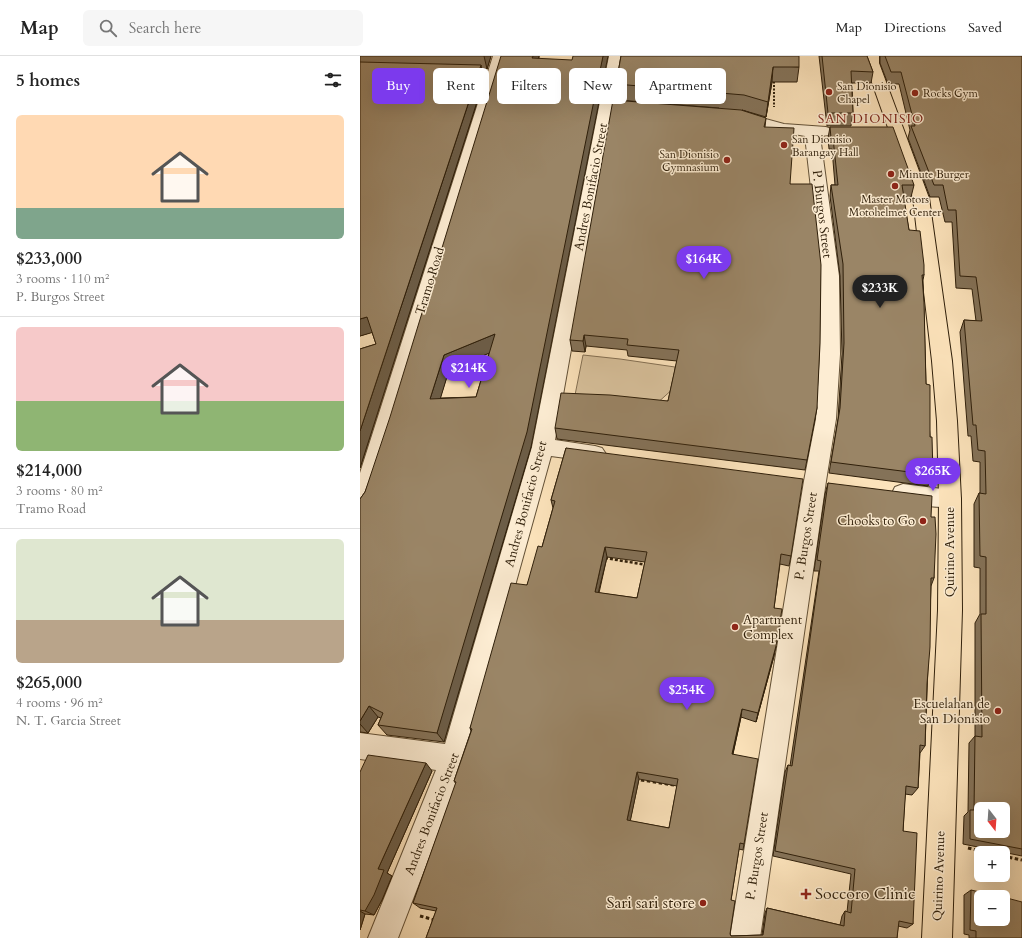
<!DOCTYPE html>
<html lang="en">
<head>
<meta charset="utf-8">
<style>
  body { margin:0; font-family:Cardo,serif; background:#f6f6f6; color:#222; height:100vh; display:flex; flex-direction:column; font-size:15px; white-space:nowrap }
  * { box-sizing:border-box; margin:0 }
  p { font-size:13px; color:#767676 }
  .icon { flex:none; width:22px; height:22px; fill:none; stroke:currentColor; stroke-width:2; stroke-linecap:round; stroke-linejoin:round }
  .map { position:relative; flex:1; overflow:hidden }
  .drawer { display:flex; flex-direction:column; background:#fff; width:360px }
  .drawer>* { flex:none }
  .banner { position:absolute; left:12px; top:12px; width:380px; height:36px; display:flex; gap:8px }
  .needle { width:26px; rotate:163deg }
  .controls { position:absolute; left:614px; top:746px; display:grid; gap:8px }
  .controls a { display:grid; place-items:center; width:36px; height:36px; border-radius:6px; background:#fff; box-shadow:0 4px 16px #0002; font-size:20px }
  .price { position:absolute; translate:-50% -34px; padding:0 9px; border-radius:14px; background:#7c3aed; color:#fff; font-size:13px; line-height:26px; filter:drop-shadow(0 1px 2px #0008) }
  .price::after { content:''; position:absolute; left:50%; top:24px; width:12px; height:9px; margin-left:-6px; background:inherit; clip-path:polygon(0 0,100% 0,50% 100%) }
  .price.on { background:#222; color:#fff }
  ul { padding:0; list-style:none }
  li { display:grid; align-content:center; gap:8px; height:212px; padding:0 16px }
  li+li { border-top:1px solid #e0e0e0 }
  li span { display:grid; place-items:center; height:124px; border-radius:6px; color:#555 }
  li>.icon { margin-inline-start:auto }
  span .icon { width:72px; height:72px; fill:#fffc; stroke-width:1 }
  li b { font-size:17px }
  h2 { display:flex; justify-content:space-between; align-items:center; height:48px; padding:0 16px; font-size:17px }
  .pill { padding:0 14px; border-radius:6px; background:#fff; box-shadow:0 4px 16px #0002; font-size:14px; line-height:36px }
  .pill.on { background:#7c3aed; color:#fff }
  header { display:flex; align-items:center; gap:24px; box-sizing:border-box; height:56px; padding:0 20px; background:#fff; border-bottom:1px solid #e0e0e0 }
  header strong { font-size:19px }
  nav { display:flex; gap:22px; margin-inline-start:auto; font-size:14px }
  .search { width:280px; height:36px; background:#f6f6f6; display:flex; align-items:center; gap:10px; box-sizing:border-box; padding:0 14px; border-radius:6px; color:#767676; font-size:15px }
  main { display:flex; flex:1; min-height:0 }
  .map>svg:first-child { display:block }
  .green { fill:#d9c29d; stroke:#847054 }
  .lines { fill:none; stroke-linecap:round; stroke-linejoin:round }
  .minor-casing { stroke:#625036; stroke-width:2 }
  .major-casing { stroke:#2f1f0a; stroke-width:2 }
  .path-far2 { stroke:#2f1f0a; stroke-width:2; stroke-dasharray:2 1.5; stroke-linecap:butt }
  .path-far1 { stroke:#2f1f0a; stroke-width:2.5; stroke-dasharray:3 2; stroke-linecap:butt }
  .path { stroke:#2f1f0a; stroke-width:3; stroke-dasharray:3.5 2.5; stroke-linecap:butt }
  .minor { fill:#fdedd3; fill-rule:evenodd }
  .major { fill:#fce3bb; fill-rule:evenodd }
  .wall { fill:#847258; stroke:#2f1f0a; fill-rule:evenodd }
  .shaded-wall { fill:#6c5d47; stroke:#2f1f0a }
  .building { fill:#9a8566; stroke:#2f1f0a; fill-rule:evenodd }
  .poi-dot { fill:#8f2418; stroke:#fdedd3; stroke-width:1.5 }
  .labels { text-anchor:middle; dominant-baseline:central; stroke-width:3; stroke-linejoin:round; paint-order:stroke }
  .far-poi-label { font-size:11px; fill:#2f1f0a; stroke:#fdedd3; text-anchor:start }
  .far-quarter-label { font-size:13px; letter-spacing:1px; fill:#7a1f14; stroke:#fdedd3 }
  .street-label { font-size:13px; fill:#2f1f0a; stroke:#fdedd3 }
  .poi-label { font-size:13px; fill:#2f1f0a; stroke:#fdedd3; text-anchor:end }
  .near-poi-label { font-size:16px; fill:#2f1f0a; stroke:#fdedd3; text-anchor:start }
</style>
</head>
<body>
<header>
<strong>Map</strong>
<div class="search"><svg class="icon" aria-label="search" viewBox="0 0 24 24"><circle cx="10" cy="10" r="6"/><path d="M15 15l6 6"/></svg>Search here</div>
<nav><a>Map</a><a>Directions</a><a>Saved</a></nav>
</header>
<main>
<section class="drawer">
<h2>5 homes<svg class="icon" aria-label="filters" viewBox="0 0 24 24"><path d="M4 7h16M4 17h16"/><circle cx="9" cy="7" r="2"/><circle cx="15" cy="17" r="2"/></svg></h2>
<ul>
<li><span style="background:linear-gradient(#ffd9b3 75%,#7fa58c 0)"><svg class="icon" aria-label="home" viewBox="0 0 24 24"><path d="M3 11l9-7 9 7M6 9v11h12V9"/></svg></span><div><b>$233,000</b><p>3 rooms · 110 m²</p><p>P. Burgos Street</p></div></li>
<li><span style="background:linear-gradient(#f6c9c9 60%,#8fb573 0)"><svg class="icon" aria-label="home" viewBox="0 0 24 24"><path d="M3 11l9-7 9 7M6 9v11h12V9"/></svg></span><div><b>$214,000</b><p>3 rooms · 80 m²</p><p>Tramo Road</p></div></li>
<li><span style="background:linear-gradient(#dfe7d0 65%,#b9a48a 0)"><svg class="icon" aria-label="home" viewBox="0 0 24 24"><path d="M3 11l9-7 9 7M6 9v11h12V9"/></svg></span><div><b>$265,000</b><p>4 rooms · 96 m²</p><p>N. T. Garcia Street</p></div></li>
</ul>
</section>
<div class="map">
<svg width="662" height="882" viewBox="0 0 662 882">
  <rect width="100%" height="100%" fill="#fce3bb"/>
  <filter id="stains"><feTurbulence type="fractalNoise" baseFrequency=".005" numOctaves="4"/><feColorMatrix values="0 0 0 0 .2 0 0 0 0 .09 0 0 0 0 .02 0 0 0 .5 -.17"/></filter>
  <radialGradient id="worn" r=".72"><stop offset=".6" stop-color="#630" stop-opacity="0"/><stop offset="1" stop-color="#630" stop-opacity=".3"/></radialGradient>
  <path class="green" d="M223,299L260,303L315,311V331L295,349L215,339Z"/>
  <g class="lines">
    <g class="minor-casing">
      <path id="minor" d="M133,0H147L35,375L11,449L8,455L0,458V417Z
        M249,0H263L195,384L235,390L242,392L246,398L242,404L235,406L191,400L107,703L38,882H8L76,714L0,703V677L85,688L172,391Z
        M377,55L424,68L466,71L471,73L474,76L471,79L460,80L479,220L480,298L476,363L466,425L400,882H370L444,425L456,363L460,298L461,220L445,80L417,75L372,62L370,59L372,56Z
        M543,428L590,434L598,437L601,443L598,449C583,454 550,448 535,443L532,437L535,431Z"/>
    </g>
    <g class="major-casing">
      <path id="major" d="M505,0H519V7L569,142L592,305L597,365L601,443L602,554L592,882H562L578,554L579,443L577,365L572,305L553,142L505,7Z"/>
    </g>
    <path class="path-far2" d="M414,22V51"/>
    <path class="path-far1" d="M245,502L287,509"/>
    <path class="path" d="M284,509H287
      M275,723L320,730
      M608,792L629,797
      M643,800L662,804
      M60,860L75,864"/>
    <use href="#minor" class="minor"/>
    <use href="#major" class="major"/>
  </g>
  <path class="wall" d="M0,0H131L127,13H122L124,24L0,412V293L16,288L12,276L0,280Z
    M179,0V3L171,391L84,686L27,679L18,669L21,662L18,661L8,677L0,676V443L5,436ZM129,297L116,341L80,342L89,314Z
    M261,0L439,11L437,26H412L406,61L382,54L406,62L405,71L430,128L457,352L445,414L197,383L195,372L308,345L317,305L268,300L267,294L226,290L225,296L212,295L210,284L359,52L257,44L256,28Z
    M459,0H507L513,16L511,27H492L493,57L491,70H467Z
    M520,0H662V800L603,788L604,760L608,756L609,687L615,680V567L620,558V512L614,511V448L619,437H620V406L613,405L611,380H608L600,276L604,264L616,265L612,233L596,232L592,166H585L579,141H570L548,82L550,74L539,28H528L520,7Z
    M470,71L554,129L551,141H543L549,174L564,219L563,224L566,328L573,419L568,430L469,417L478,363L482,298L480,220L470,140L471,129H475L472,93H469L468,82Z
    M206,392L431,500L429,510L420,508L414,552V600L396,666L381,661L373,698L384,788L383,794L379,793L371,844L370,878L371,880L402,879L405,857L407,852L480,869L482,860L485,855L487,856L491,818L413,800L425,716L428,709L430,710L459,515H454L465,438L468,427L571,461L574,522L571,530L565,690L560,697L558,732L552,739L545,738L543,775L553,868L547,872L538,870L537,882H66L76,855L60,852L53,847L96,728L94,725L111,675L110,672L182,491L193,452L191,444ZM247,501L285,506L277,542L239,537ZM279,723L317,730L309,772L270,765Z
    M72,715L27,817L32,820L22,844L14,859L5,858L0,874V716Z
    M611,834L662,882H609V879L604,878V839Z"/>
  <path class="shaded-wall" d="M124,0H131L127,13Z
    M173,0H179L175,18L172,2Z
    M243,0H248L171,391L84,686L77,677Z
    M121,9L124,24L0,412V375Z
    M413,11L412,26L406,61L408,46Z
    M7,261L14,276L0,280V263Z
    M135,278L139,293L89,314L76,357L70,343L84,299Z
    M224,279L226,290L225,296L223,285Z
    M245,491L247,501L236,546L235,536Z
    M416,590L414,600L396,666L398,657Z
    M9,650L18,661L8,677L0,668V665Z
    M382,653L381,661L371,706L372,698Z
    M66,707L72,715L27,817L32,820L22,844L14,859L5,855L18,813Z
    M277,716L279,723L269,771L267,764Z
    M0,855L5,858L0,874Z"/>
  <path class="building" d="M141,0H173L172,2L212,4L213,0H243L167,376L77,677L18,669L23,657L9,650L0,665V443L5,436L30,361ZM135,278L116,341L70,343L84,299Z
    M261,0H439V11H413L408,46L384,39L256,28Z
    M462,0H507L513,16L491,15L493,57H468Z
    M525,0H662V793L610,783V754H614L615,680L622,681L621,558H626V501L620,500L619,437L626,438L625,395L618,394L616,369H613L604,264L622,265L616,221L600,220L596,154H588L583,129H574L551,70H555L541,16H531ZM621,753H643V775H621Z
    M0,6L121,9L0,375V293L16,288L7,261L0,263Z
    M253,44L381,54L406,62L404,71L434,72L430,128H452L461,209L460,287L457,352L447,404L195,372L201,337L250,339L308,345L319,294L267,289L268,283L224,279L223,285L210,284Z
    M470,71H533L554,129H542L549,174L560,175L564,209V219H562L564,246L566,328L570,329V381H572L573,419L471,406L480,352L484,287L483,208L471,129H478L473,82H471Z
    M206,392L443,423L431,500L421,498L414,552L422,553L416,590L398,657L382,653L372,698L398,703L384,788L380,787L371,844L375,845L370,878L371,880L403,879L407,852L484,870L485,855L491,857L495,813L415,795L428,709L432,710L461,505L457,504L468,427L572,440L571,461H575L576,478L574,522H571L570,591L567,628L565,690L560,689L558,732L546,730L543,775L557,777L553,868L539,865L537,882H66L77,852L53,847L96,726L94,725L112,673L110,672L151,527L167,529L178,490L182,491L195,445L191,444ZM245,491L287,496L277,542L235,536ZM277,716L318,723L309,772L267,764Z
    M8,699L66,707L18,813L24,814L14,839L5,855L0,854V716Z
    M611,834L641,841H621V863H643V841L662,846V882H616V875L610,874Z"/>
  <g class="poi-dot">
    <circle cx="469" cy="36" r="4"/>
    <circle cx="555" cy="37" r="4"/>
    <circle cx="424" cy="89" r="4"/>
    <circle cx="367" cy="104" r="4"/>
    <circle cx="531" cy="118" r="4"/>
    <circle cx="535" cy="130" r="4"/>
    <circle cx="563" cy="465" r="4"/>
    <circle cx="375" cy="571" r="4"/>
    <circle cx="638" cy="655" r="4"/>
    <path d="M444 832h4v4h4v4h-4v4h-4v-4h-4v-4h4z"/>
    <circle cx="343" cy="847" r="4"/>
  </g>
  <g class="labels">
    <g class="far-poi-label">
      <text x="477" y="30">San Dionisio<tspan x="477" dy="13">Chapel</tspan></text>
      <text x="563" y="37">Rocks Gym</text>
      <text x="432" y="83">San Dionisio<tspan x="432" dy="13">Barangay Hall</tspan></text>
      <text x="359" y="98" text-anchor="end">San Dionisio<tspan x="359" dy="13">Gymnasium</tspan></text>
      <text x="539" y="118">Minute Burger</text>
      <text x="535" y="143" text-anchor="middle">Master Motors<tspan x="535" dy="13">Motohelmet Center</tspan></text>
    </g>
    <g class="far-quarter-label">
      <text x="511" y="63">SAN DIONISIO</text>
    </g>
    <g class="street-label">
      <text transform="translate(231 131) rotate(-79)">Andres Bonifacio Street</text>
      <text transform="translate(462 158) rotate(83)">P. Burgos Street</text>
      <text transform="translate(70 225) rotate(-73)">Tramo Road</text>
      <text transform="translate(166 448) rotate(-75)">Andres Bonifacio Street</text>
      <text transform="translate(446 480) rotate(-81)">P. Burgos Street</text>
      <text transform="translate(590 496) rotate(-90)">Quirino Avenue</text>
      <text transform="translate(72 758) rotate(-69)">Andres Bonifacio Street</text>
      <text transform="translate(397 800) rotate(-81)">P. Burgos Street</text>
      <text transform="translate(579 820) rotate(-88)">Quirino Avenue</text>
    </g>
    <g class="poi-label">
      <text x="555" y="465">Chooks to Go</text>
      <text x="383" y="564" text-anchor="start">Apartment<tspan x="383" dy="15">Complex</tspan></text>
      <text x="630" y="648">Escuelahan de<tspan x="630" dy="15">San Dionisio</tspan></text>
    </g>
    <g class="near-poi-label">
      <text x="455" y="838">Soccoro Clinic</text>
      <text x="335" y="847" text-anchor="end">Sari sari store</text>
    </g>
  </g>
  <rect width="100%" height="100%" filter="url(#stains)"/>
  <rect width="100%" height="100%" fill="url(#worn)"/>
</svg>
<div class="controls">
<a><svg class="needle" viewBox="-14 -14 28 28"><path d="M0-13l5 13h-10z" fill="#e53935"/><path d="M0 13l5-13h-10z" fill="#767676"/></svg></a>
<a>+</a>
<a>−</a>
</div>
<b class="price" style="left:344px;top:224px">$164K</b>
<b class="price on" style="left:520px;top:253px">$233K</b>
<b class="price" style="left:109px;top:333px">$214K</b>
<b class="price" style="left:573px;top:436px">$265K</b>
<b class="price" style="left:327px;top:655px">$254K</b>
<div class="banner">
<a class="pill on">Buy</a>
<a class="pill">Rent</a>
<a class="pill">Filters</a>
<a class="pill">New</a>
<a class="pill">Apartment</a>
</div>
</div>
</main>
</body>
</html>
